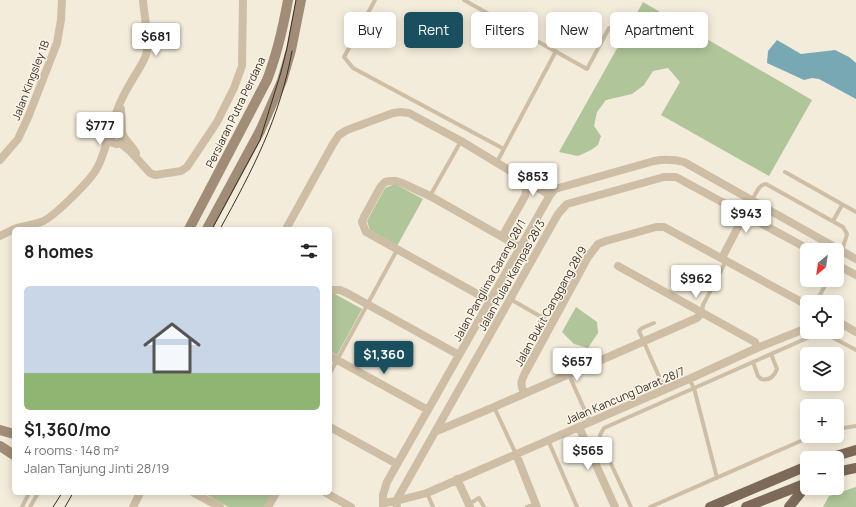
<!DOCTYPE html>
<html lang="en">
<head>
<meta charset="utf-8">
<style>
  body { margin:0; font-family:Manrope,sans-serif; background:#f2f2f2; color:#202124; height:100vh; display:flex; flex-direction:column; font-size:15px; white-space:nowrap }
  * { box-sizing:border-box; margin:0 }
  p { font-size:13px; color:#757577 }
  .icon { flex:none; width:22px; height:22px; fill:none; stroke:currentColor; stroke-width:2; stroke-linecap:round; stroke-linejoin:round }
  .map { position:relative; flex:1; overflow:hidden }
  .panel { position:absolute; left:12px; top:227px; width:320px; height:268px; display:flex; flex-direction:column; background:#fff; border-radius:6px; box-shadow:0 2px 10px #0003 }
  .panel>* { flex:none }
  .guide { position:absolute; left:344px; top:12px; width:380px; height:36px; display:flex; gap:8px }
  .needle { width:26px; rotate:209deg }
  .tools { position:absolute; left:800px; top:243px; display:grid; gap:8px }
  .tools a { display:grid; place-items:center; width:44px; height:44px; border-radius:6px; background:#fff; box-shadow:0 2px 10px #0003; font-size:20px }
  .price { position:absolute; translate:-50% -34px; padding:0 9px; border-radius:4px; background:#fff; color:#222; font-size:13px; line-height:26px; filter:drop-shadow(0 1px 2px #0008) }
  .price::after { content:''; position:absolute; left:50%; top:24px; width:12px; height:9px; margin-left:-6px; background:inherit; clip-path:polygon(0 0,100% 0,50% 100%) }
  .price.current { background:#194f5e; color:#fff }
  ul { padding:0; list-style:none }
  li { display:grid; align-content:center; gap:8px; height:212px; padding:0 12px }
  li span { display:grid; place-items:center; height:124px; border-radius:6px; color:#555 }
  li>.icon { margin-inline-start:auto }
  span .icon { width:72px; height:72px; fill:#fffc; stroke-width:1 }
  li b { font-size:17px }
  h2 { display:flex; justify-content:space-between; align-items:center; height:48px; padding:0 12px; font-size:17px }
  .chip { padding:0 14px; border-radius:6px; background:#fff; box-shadow:0 2px 10px #0003; font-size:14px; line-height:36px }
  .chip.current { background:#194f5e; color:#fff }
  .map>svg:first-child { display:block }
  .green { fill:#b0c599 }
  .water { fill:#77a8b4 }
  .lines { fill:none; stroke-linecap:round; stroke-linejoin:round }
  .service { stroke:#cebea6; stroke-width:4 }
  .minor { stroke:#cebea6; stroke-width:8 }
  .secondary { stroke:#a18d77; stroke-width:10 }
  .primary { stroke:#7c6957; stroke-width:10 }
  .tram { stroke:#392f27; stroke-width:1 }
  .labels { text-anchor:middle; dominant-baseline:central; stroke-width:3; stroke-linejoin:round; paint-order:stroke }
  .street-label { font-size:11px; fill:#392f27; stroke:#fbf5e8 }
</style>
</head>
<body>
<div class="map">
<svg width="856" height="507" viewBox="0 0 856 507">
  <rect width="100%" height="100%" fill="#f4ecdb"/>
  <path class="green" d="M643,2L812,100L769,176L661,115L680,82L668,68L653,71L644,85L632,94L606,100L597,112L594,126L601,136L598,145L591,150L578,156L559,152Z
    M395,184L423,199L397,246L370,230L367,221L385,188Z
    M333,293L362,309L337,355L330,351V294Z
    M576,307L597,322L598,333L588,348L574,344L562,332Z
    M856,487V507H823L829,496Z
    M204,493H272L264,507H228Z"/>
  <path class="water" d="M777,40L801,54L835,50L849,57L856,63V99L819,79L812,78L804,80L767,63L768,51Z"/>
  <g class="lines">
    <path class="service" d="M375,0L344,57L353,68L504,149
      M464,0L587,69L609,28
      M497,162L556,51
      M785,172L856,212
      M430,196L461,141
      M752,200C756,194 758,185 766,184L843,227L847,234L842,251
      M833,221L842,205
      M510,299L552,323
      M816,302L828,280
      M702,313L703,305L726,261
      M654,323L642,328L639,331L665,390
      M753,362L758,376L761,379C769,381 774,377 777,369L771,354
      M330,373L397,250
      M569,375L590,422
      M689,379L694,388L717,478
      M494,407L516,454
      M837,429L856,426
      M548,440L577,507
      M427,493L433,507
      M469,504L479,498L484,507
      M22,507L29,493
      M30,507L38,493
      M527,507L536,504
      M631,507L600,440V435L604,428L814,335H828L856,350
      M650,507L812,436"/>
    <path class="minor" d="M121,109L122,133
      M112,133C113,116 122,97 131,82C136,73 143,64 146,55C150,42 144,15 143,0
      M123,137L121,142L117,144L113,143C108,136 113,127 120,132C124,134 122,134 124,137C128,143 133,147 136,153
      M120,143L131,152L150,173L155,175L181,171L187,167L217,122L234,88L242,66L243,0
      M0,160L18,139L29,115L57,43L61,20L62,0
      M525,181L550,195
      M14,229C23,226 33,225 41,222C53,218 91,180 97,168C103,158 104,147 110,137
      M286,229L333,144L339,135L347,130L393,113L401,112L409,113L461,141L522,178C527,184 527,188 525,196L502,237
      M0,236L14,229
      M722,258L752,200
      M837,265L856,275
      M618,266L755,342L757,348
      M330,290H340L347,293L459,355
      M490,301L366,232L362,222L364,217L381,186L385,182L390,181H396L402,183L430,196L520,247
      M837,321L856,332
      M330,356L428,410
      M524,393C520,385 521,381 525,373L588,257L598,244L606,241L656,227H664L807,305
      M330,427L397,464
      M579,427L615,507
      M437,431L494,407L697,318L701,313
      M516,454L537,507
      M457,479L470,507
      M194,493L220,507
      M326,493L351,507
      M383,503L396,501L427,493L689,379L757,348L807,328
      M133,507L140,493
      M268,507L276,493
      M383,507V495L387,482L550,195L555,189L654,161C665,159 673,159 684,162L856,259
      M397,507L396,501L558,214L567,204L664,177H676L810,250"/>
    <path class="secondary" d="M189,229L267,80C277,54 283,28 288,0
      M207,229L260,131L282,81L291,50L301,0
      M0,430L14,434
      M0,446L14,455"/>
    <path class="primary" d="M829,458L856,450
      M837,472L856,468
      M710,507L807,466
      M746,507L807,483
      M789,507L802,491L807,488"/>
    <path class="tram" d="M212,229L260,140L281,72L287,48L296,0
      M220,229C252,171 280,118 292,51
      M53,507L62,493
      M65,507L73,493"/>
  </g>
  <g class="labels">
    <g class="street-label">
      <text transform="translate(30 80) rotate(-69)">Jalan Kingsley 1B</text>
      <text transform="translate(235 112) rotate(-64)">Persiaran Putra Perdana</text>
      <text transform="translate(511 275) rotate(-61)">Jalan Pulau Kempas 28/3</text>
      <text transform="translate(489 280) rotate(-61)">Jalan Panglima Garang 28/1</text>
      <text transform="translate(550 306) rotate(-61)">Jalan Bukit Canggang 28/9</text>
      <text transform="translate(625 395) rotate(-23)">Jalan Kancung Darat 28/7</text>
    </g>
  </g>
</svg>
<div class="tools">
<a><svg class="needle" viewBox="-14 -14 28 28"><path d="M0-13l5 13h-10z" fill="#e53935"/><path d="M0 13l5-13h-10z" fill="#757577"/></svg></a>
<a><svg class="icon" aria-label="locate" viewBox="0 0 24 24"><circle cx="12" cy="12" r="6"/><path d="M12 2v4M12 18v4M2 12h4M18 12h4"/></svg></a>
<a><svg class="icon" aria-label="layers" viewBox="0 0 24 24"><path d="M12 4l9 5-9 5-9-5zM3 14l9 5 9-5"/></svg></a>
<a>+</a>
<a>−</a>
</div>
<b class="price" style="left:156px;top:57px">$681</b>
<b class="price" style="left:100px;top:146px">$777</b>
<b class="price" style="left:533px;top:197px">$853</b>
<b class="price" style="left:746px;top:234px">$943</b>
<b class="price" style="left:696px;top:299px">$962</b>
<b class="price current" style="left:384px;top:375px">$1,360</b>
<b class="price" style="left:577px;top:382px">$657</b>
<b class="price" style="left:588px;top:471px">$565</b>
<div class="guide">
<a class="chip">Buy</a>
<a class="chip current">Rent</a>
<a class="chip">Filters</a>
<a class="chip">New</a>
<a class="chip">Apartment</a>
</div>
<section class="panel">
<h2>8 homes<svg class="icon" aria-label="filters" viewBox="0 0 24 24"><path d="M4 7h16M4 17h16"/><circle cx="9" cy="7" r="2"/><circle cx="15" cy="17" r="2"/></svg></h2>
<ul>
<li><span style="background:linear-gradient(#c9d6e8 70%,#8fb573 0)"><svg class="icon" aria-label="home" viewBox="0 0 24 24"><path d="M3 11l9-7 9 7M6 9v11h12V9"/></svg></span><div><b>$1,360/mo</b><p>4 rooms · 148 m²</p><p>Jalan Tanjung Jinti 28/19</p></div></li>
</ul>
</section>
</div>
</body>
</html>
